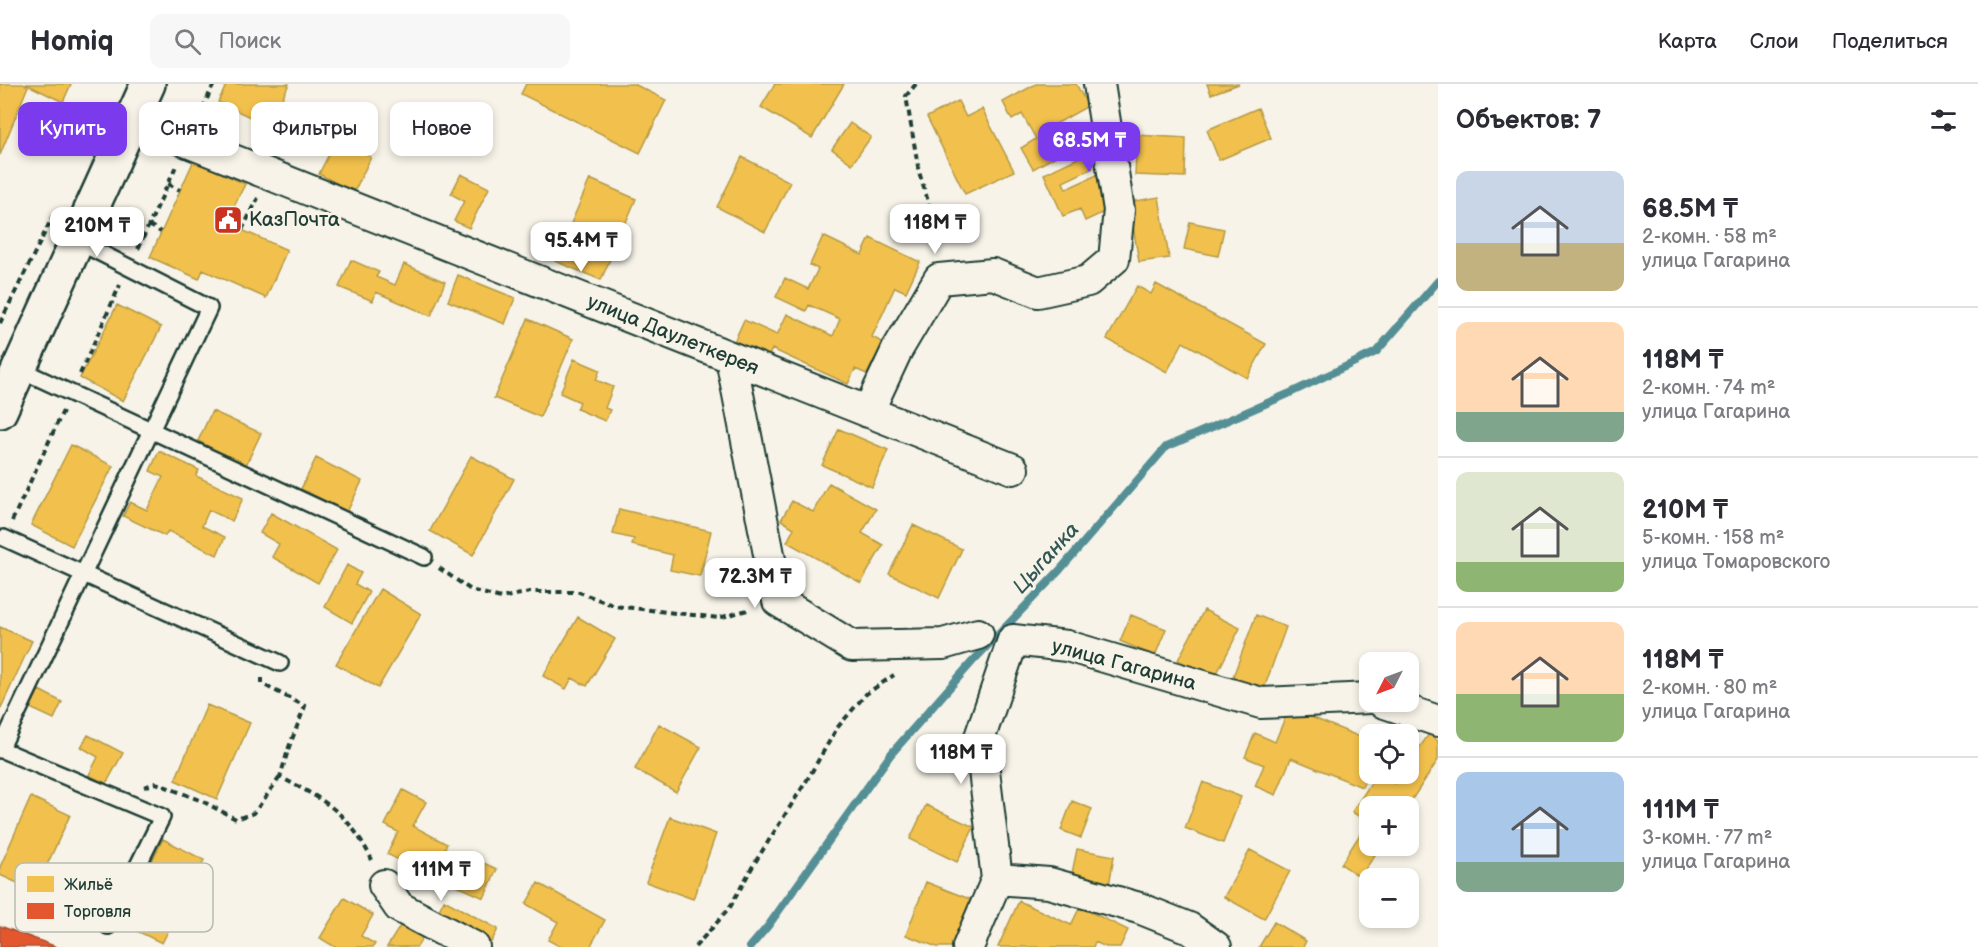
<!DOCTYPE html>
<html lang="ru">
<head>
<meta charset="utf-8">
<style>
  body { margin:0; font-family:"Balsamiq Sans",sans-serif; background:#f7f7f7; color:#2b2b33; height:100vh; display:flex; flex-direction:column; font-size:22px; white-space:nowrap }
  * { box-sizing:border-box; margin:0 }
  p { font-size:20px; color:#7c7c81 }
  .icon { flex:none; width:33px; height:33px; fill:none; stroke:currentColor; stroke-width:2; stroke-linecap:round; stroke-linejoin:round }
  .map { position:relative; flex:1; overflow:hidden }
  .panel { display:flex; flex-direction:column; background:#fff; width:540px }
  .panel>* { flex:none }
  .hud { position:absolute; left:18px; top:18px; width:570px; height:54px; display:flex; gap:12px }
  .needle { width:39px; rotate:228deg }
  .tools { position:absolute; left:1359px; top:568px; display:grid; gap:12px }
  .tools a { display:grid; place-items:center; width:60px; height:60px; border-radius:12px; background:#fff; box-shadow:0 3px 9px #0003; font-size:30px }
  .price { position:absolute; translate:-50% -51px; padding:0 14px; border-radius:12px; background:#fff; color:#222; font-size:20px; line-height:39px; filter:drop-shadow(0 2px 3px #0008) }
  .price::after { content:''; position:absolute; left:50%; top:36px; width:18px; height:14px; margin-left:-9px; background:inherit; clip-path:polygon(0 0,100% 0,50% 100%) }
  .price.selected { background:#7c3aed; color:#fff }
  ul { padding:0; list-style:none }
  li { display:flex; align-items:center; gap:18px; height:150px; padding:0 18px }
  li+li { border-top:2px solid #e1e1e2 }
  li span { display:grid; place-items:center; flex:none; width:168px; height:120px; border-radius:12px; color:#555 }
  li>.icon { margin-inline-start:auto }
  span .icon { width:72px; height:72px; fill:#fffc; stroke-width:1 }
  li b { font-size:26px }
  h2 { display:flex; justify-content:space-between; align-items:center; height:72px; padding:0 18px; font-size:26px }
  .pill { padding:0 21px; border-radius:12px; background:#fff; box-shadow:0 3px 9px #0003; font-size:21px; line-height:54px }
  .pill.selected { background:#7c3aed; color:#fff }
  header { display:flex; align-items:center; gap:36px; box-sizing:border-box; height:84px; padding:0 30px; background:#fff; border-bottom:2px solid #e1e1e2 }
  header strong { font-size:28px }
  nav { display:flex; gap:33px; margin-inline-start:auto; font-size:21px }
  .search { width:420px; height:54px; background:#f7f7f7; display:flex; align-items:center; gap:15px; box-sizing:border-box; padding:0 21px; border-radius:12px; color:#7c7c81; font-size:22px }
  main { display:flex; flex:1; min-height:0 }
  .map>svg:first-child { display:block }
  .homes { fill:#f2c14e; stroke:#b39946; stroke-width:1.5 }
  .shops { fill:#e4572e; stroke:#a94f30; stroke-width:1.5 }
  .lines { fill:none; stroke-linecap:round; stroke-linejoin:round }
  .stream { stroke:#558f96; stroke-width:8 }
  .service-casing { stroke:#1f3d34; stroke-width:20 }
  .minor-casing { stroke:#1f3d34; stroke-width:34 }
  .tertiary-casing { stroke:#1f3d34; stroke-width:38 }
  .path { stroke:#1f3d34; stroke-width:4; stroke-dasharray:6 4.5; stroke-linecap:butt }
  .service { stroke:#f7f3e8; stroke-width:15 }
  .minor { stroke:#f7f3e8; stroke-width:30 }
  .tertiary { stroke:#f7f3e8; stroke-width:33 }
  .labels { text-anchor:middle; dominant-baseline:central; stroke-width:6; stroke-linejoin:round; paint-order:stroke }
  .poi-label { font-size:20px; fill:#1f3d34; stroke:#f7f3e8; text-anchor:start }
  .street-label { font-size:20px; fill:#1f3d34; stroke:#f7f3e8 }
  .water-label { font-size:21px; font-style:italic; fill:#315855; stroke:#f7f3e8 }
  .key { fill:#f7f3e8; stroke:#b6bcb2; stroke-width:1.5 }
  .key-label { font-size:16px; fill:#1f3d34 }
</style>
</head>
<body>
<header>
<strong>Homiq</strong>
<div class="search"><svg class="icon" aria-label="search" viewBox="0 0 24 24"><circle cx="10" cy="10" r="6"/><path d="M15 15l6 6"/></svg>Поиск</div>
<nav><a>Карта</a><a>Слои</a><a>Поделиться</a></nav>
</header>
<main>
<div class="map">
<svg width="1438" height="863" viewBox="0 0 1438 863">
  <rect width="100%" height="100%" fill="#f7f3e8"/>
  <filter id="ink" filterUnits="userSpaceOnUse"><feTurbulence type="fractalNoise" baseFrequency=".0167" numOctaves="2"/><feDisplacementMap in="SourceGraphic" scale="12" xChannelSelector="R" yChannelSelector="G"/><feConvolveMatrix kernelMatrix="1 2 1 2 8 2 1 2 1" color-interpolation-filters="sRGB"/></filter>
  <g filter="url(#ink)">
    <path class="homes" d="M0,0H23L28,2L0,71Z
      M26,0H71L63,18Z
      M227,0H289L269,42L218,18Z
      M526,0H634L666,16L640,69L521,10Z
      M775,0H844L812,54L761,23Z
      M1036,0H1076L1088,22L1052,42L1065,67L1033,85L1021,64L1036,55L1022,30L1012,36L1003,18Z
      M1207,0H1239L1211,10Z
      M958,17L966,33L982,25L1014,87L965,110L927,33Z
      M1258,24L1271,54L1219,76L1207,46Z
      M850,39L871,53L852,80L832,65Z
      M1137,51L1186,54L1185,93L1135,91Z
      M336,56L371,73L354,108L319,90Z
      M1086,70L1093,84L1063,98L1066,105L1099,90L1115,123L1085,137L1080,125L1063,132L1044,90Z
      M742,73L790,98L765,148L717,123Z
      M194,76L245,100L226,139L287,166L266,214L203,186L199,195L150,173Z
      M461,90L489,104L469,144L454,137L464,117L451,110Z
      M590,95L636,115L601,196L555,177Z
      M1159,113L1169,174L1139,178L1129,118Z
      M1190,138L1224,145L1218,172L1184,165Z
      M823,152L862,171L870,154L920,178L906,208L895,203L872,253L890,262L882,279L874,276L867,290L855,285L848,300L772,265L768,274L734,258L744,236L777,251L787,230L833,252L840,235L809,221L806,227L776,213L785,194L808,205L818,185L810,181Z
      M351,176L379,188L376,193L395,201L404,180L445,198L431,232L376,208L373,217L339,203Z
      M458,191L515,214L505,240L448,217Z
      M1156,200L1266,260L1247,294L1183,258L1167,288L1107,255L1137,202L1151,210Z
      M117,221L161,243L123,317L80,294Z
      M528,235L573,255L540,333L494,314Z
      M574,275L600,286L596,296L613,303L605,324L610,326L605,337L577,325L580,318L560,309Z
      M212,327L261,349L245,383L206,366L208,362L198,357Z
      M839,345L888,366L872,403L822,381Z
      M71,361L113,382L72,462L31,441Z
      M159,367L199,386L196,392L243,414L232,437L209,426L202,442L225,453L217,471L168,447L165,452L123,432L130,418L147,426L163,393L150,387Z
      M471,372L514,395L473,471L430,447Z
      M316,374L362,397L347,428L301,405Z
      M829,399L876,425L862,449L883,461L861,499L787,458L794,444L781,436L792,417L813,428Z
      M619,425L711,447L700,492L670,486L673,471L632,461L634,455L613,450Z
      M271,429L337,466L318,499L272,473L279,460L260,449Z
      M913,441L962,465L939,514L889,490Z
      M347,481L361,489L355,500L369,508L352,539L325,523Z
      M380,505L421,530L378,604L336,580Z
      M1204,526L1240,544L1214,595L1178,576Z
      M1131,531L1166,545L1155,572L1120,557Z
      M1256,531L1286,543L1262,610L1231,598Z
      M578,533L615,555L587,602L572,594L566,605L543,592Z
      M0,543L32,557L0,626Z
      M39,606L62,618L54,635L30,624Z
      M207,621L250,639L217,715L175,696Z
      M1289,624L1370,657V685L1362,703L1291,674L1276,711L1255,702L1264,681L1245,673L1255,649L1275,658Z
      M659,640L701,663L676,708L635,685Z
      M1429,650L1438,657V676L1407,723H1370V762H1381L1360,793L1341,780L1368,738L1352,728L1377,690L1395,700L1402,690H1408V680Z
      M88,651L123,669L106,700L89,691L98,673L81,663Z
      M1203,698L1241,713L1223,759L1185,744Z
      M403,706L426,718L413,742L447,760L430,792L387,770L398,748L385,741Z
      M31,713L70,731L35,807L0,791V783Z
      M1072,717L1092,725L1081,754L1061,746Z
      M926,721L974,743L957,778L910,755Z
      M670,733L716,750L693,815L646,798Z
      M163,755L204,776L162,859L120,839Z
      M1077,765L1114,772L1108,807L1070,799Z
      M1250,766L1290,787L1264,835L1224,813Z
      M464,770L497,785L484,814L451,799Z
      M926,798L972,816L953,863H937L906,851Z
      M538,799L605,836L590,863H561L548,856L558,838L526,820Z
      M344,814L373,831L361,852L375,860L373,863H335L320,854Z
      M444,816L498,845L490,860L436,832Z
      M1019,817L1071,841L1080,823L1128,846L1120,863H1106L1095,858L1093,863H998Z
      M1274,838L1306,857L1303,863H1259Z
      M402,839L423,853L417,863H387Z"/>
    <path class="shops" d="M0,842L57,863H0Z"/>
    <g class="lines">
      <path class="stream" d="M750,863L768,842L891,670L972,578L1059,487L1166,363L1288,310L1376,268L1438,197"/>
      <g class="service-casing">
        <path id="service" d="M19,285L424,473
          M4,454L280,579
          M0,665L162,733L108,842
          M0,666L209,224L77,157"/>
      </g>
      <g class="minor-casing">
        <path id="minor" d="M132,36L1013,385
          M731,274L778,517L852,562L943,560L978,550
          M868,328L897,266L939,195L993,190L1038,208L1088,197L1114,175L1119,126L1099,0
          M1382,618L1438,637
          M997,795L1049,799L1139,824L1189,844L1216,863
          M384,801L399,823L474,863
          M968,863L997,795L980,653L1013,556L1067,562L1261,619L1370,614"/>
      </g>
      <g class="tertiary-casing">
        <path id="tertiary" d="M0,327L148,0"/>
      </g>
      <path class="path" d="M916,0L906,12L919,88L935,140L937,167
        M198,34L214,0
        M168,100L180,106
        M228,136L244,142
        M149,141L161,148
        M242,146L258,114
        M138,165L176,82
        M0,239L53,132
        M80,290L120,201
        M12,437L63,327
        M439,484L471,506L501,514L530,508H579L615,522L719,534L751,525
        M262,594V600L305,622L289,663L280,693C325,716 349,729 372,776
        M144,703L156,699L202,717L236,735L254,729L280,693
        M695,863L729,825L754,780L807,696L837,644L866,610L894,591"/>
      <use href="#service" class="service"/>
      <use href="#minor" class="minor"/>
      <use href="#tertiary" class="tertiary"/>
    </g>
  </g>
  <defs>
    <g id="civic-square" transform="scale(1.5)"><rect x="-9" y="-9" width="18" height="18" rx="4" fill="#c8321e" stroke="#f7f3e8"/><path d="M-.6-6.5H3V-4.5H.6V-3L4-1V1h2V6H-6V1h2V-1L-.6-3ZM-1.2 2.5V6h2.4V2.5Z" fill="#fff"/></g>
  </defs>
  <g fill-rule="evenodd">
    <use href="#civic-square" x="228" y="136"/>
  </g>
  <g class="labels">
    <g class="poi-label">
      <text x="249" y="136">КазПочта</text>
    </g>
    <g class="street-label">
      <text transform="translate(673 251) rotate(22)">улица Даулеткерея</text>
      <text transform="translate(1124 581) rotate(15)">улица Гагарина</text>
    </g>
    <g class="water-label">
      <text transform="translate(1046 474) rotate(-48)">Цыганка</text>
    </g>
  </g>
  <rect x="15" y="779" width="198" height="69" rx="9" class="key"/>
  <rect x="27" y="792" width="27" height="16" fill="#f2c14e"/>
  <rect x="27" y="819" width="27" height="16" fill="#e4572e"/>
  <g class="key-label">
    <text x="64" y="806">Жильё</text>
    <text x="64" y="833">Торговля</text>
  </g>
</svg>
<div class="tools">
<a><svg class="needle" viewBox="-14 -14 28 28"><path d="M0-13l5 13h-10z" fill="#e53935"/><path d="M0 13l5-13h-10z" fill="#7c7c81"/></svg></a>
<a><svg class="icon" aria-label="locate" viewBox="0 0 24 24"><circle cx="12" cy="12" r="6"/><path d="M12 2v4M12 18v4M2 12h4M18 12h4"/></svg></a>
<a>+</a>
<a>−</a>
</div>
<b class="price selected" style="left:1089px;top:89px">68.5M ₸</b>
<b class="price" style="left:935px;top:171px">118M ₸</b>
<b class="price" style="left:97px;top:174px">210M ₸</b>
<b class="price" style="left:581px;top:189px">95.4M ₸</b>
<b class="price" style="left:755px;top:525px">72.3M ₸</b>
<b class="price" style="left:961px;top:701px">118M ₸</b>
<b class="price" style="left:441px;top:818px">111M ₸</b>
<div class="hud">
<a class="pill selected">Купить</a>
<a class="pill">Снять</a>
<a class="pill">Фильтры</a>
<a class="pill">Новое</a>
</div>
</div>
<section class="panel">
<h2>Объектов: 7<svg class="icon" aria-label="filters" viewBox="0 0 24 24"><path d="M4 7h16M4 17h16"/><circle cx="9" cy="7" r="2"/><circle cx="15" cy="17" r="2"/></svg></h2>
<ul>
<li><span style="background:linear-gradient(#c9d6e8 60%,#c2b280 0)"><svg class="icon" aria-label="home" viewBox="0 0 24 24"><path d="M3 11l9-7 9 7M6 9v11h12V9"/></svg></span><div><b>68.5M ₸</b><p>2-комн. · 58 m²</p><p>улица Гагарина</p></div></li>
<li><span style="background:linear-gradient(#ffd9b3 75%,#7fa58c 0)"><svg class="icon" aria-label="home" viewBox="0 0 24 24"><path d="M3 11l9-7 9 7M6 9v11h12V9"/></svg></span><div><b>118M ₸</b><p>2-комн. · 74 m²</p><p>улица Гагарина</p></div></li>
<li><span style="background:linear-gradient(#dfe7d0 75%,#8fb573 0)"><svg class="icon" aria-label="home" viewBox="0 0 24 24"><path d="M3 11l9-7 9 7M6 9v11h12V9"/></svg></span><div><b>210M ₸</b><p>5-комн. · 158 m²</p><p>улица Томаровского</p></div></li>
<li><span style="background:linear-gradient(#ffd9b3 60%,#8fb573 0)"><svg class="icon" aria-label="home" viewBox="0 0 24 24"><path d="M3 11l9-7 9 7M6 9v11h12V9"/></svg></span><div><b>118M ₸</b><p>2-комн. · 80 m²</p><p>улица Гагарина</p></div></li>
<li><span style="background:linear-gradient(#a9c7e8 75%,#7fa58c 0)"><svg class="icon" aria-label="home" viewBox="0 0 24 24"><path d="M3 11l9-7 9 7M6 9v11h12V9"/></svg></span><div><b>111M ₸</b><p>3-комн. · 77 m²</p><p>улица Гагарина</p></div></li>
</ul>
</section>
</main>
</body>
</html>
